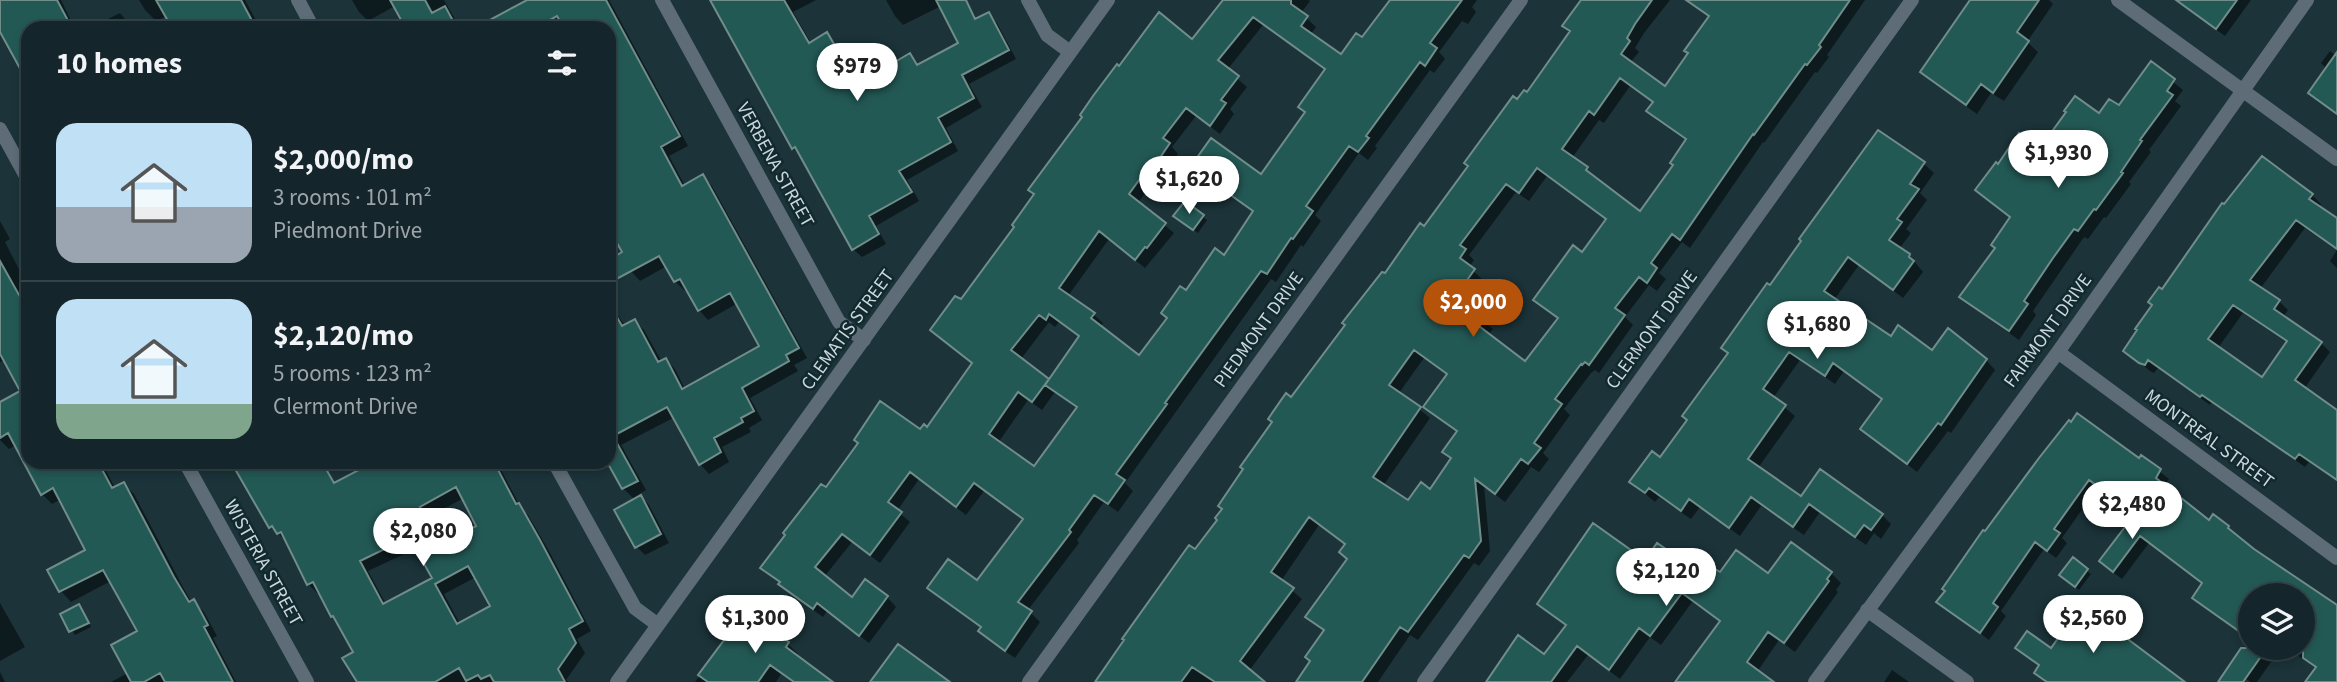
<!DOCTYPE html>
<html lang="en">
<head>
<meta charset="utf-8">
<style>
  body { margin:0; font-family:"Source Sans 3",sans-serif; background:#213237; color:#f1f3f6; height:100vh; display:flex; flex-direction:column; font-size:26px; white-space:nowrap }
  * { box-sizing:border-box; margin:0 }
  p { font-size:23px; color:#9da5a9 }
  .icon { flex:none; width:38px; height:38px; fill:none; stroke:currentColor; stroke-width:2; stroke-linecap:round; stroke-linejoin:round }
  .map { position:relative; flex:1; overflow:hidden }
  .sheet { position:absolute; left:21px; top:21px; width:595px; height:448px; display:flex; flex-direction:column; background:#14262b; border-radius:21px; box-shadow:0 4px 10px #0003,0 0 0 2px #334347 }
  .sheet>* { flex:none }
  .fabs { position:absolute; left:2238px; top:583px; display:grid; gap:14px }
  .fabs a { display:grid; place-items:center; width:77px; height:77px; border-radius:50%; background:#14262b; box-shadow:0 4px 10px #0003,0 0 0 2px #334347; font-size:35px }
  .price { position:absolute; translate:-50% -60px; padding:0 16px; border-radius:24px; background:#fff; color:#222; font-size:23px; line-height:46px; filter:drop-shadow(0 2px 4px #0008) }
  .price::after { content:''; position:absolute; left:50%; top:42px; width:21px; height:16px; margin-left:-10px; background:inherit; clip-path:polygon(0 0,100% 0,50% 100%) }
  .price.active { background:#b45309; color:#fff }
  ul { padding:0; list-style:none }
  li { display:flex; align-items:center; gap:21px; height:175px; padding:0 35px }
  li+li { border-top:2px solid #334347 }
  li span { display:grid; place-items:center; flex:none; width:196px; height:140px; border-radius:21px; color:#555 }
  li>.icon { margin-inline-start:auto }
  span .icon { width:84px; height:84px; fill:#fffc; stroke-width:1 }
  li b { font-size:30px }
  h2 { display:flex; justify-content:space-between; align-items:center; height:84px; padding:0 35px; font-size:30px }
  .map>svg:first-child { display:block }
  .shadow { fill:#0007; fill-rule:evenodd }
  .building { fill:#235955; stroke:#718d8a; stroke-width:2; fill-rule:evenodd }
  .lines { fill:none; stroke-linecap:round; stroke-linejoin:round }
  .street { stroke:#5e6c78; stroke-width:14 }
  .labels { text-anchor:middle; dominant-baseline:central; stroke-width:5; stroke-linejoin:round; paint-order:stroke }
  .street-label { font-size:19px; fill:#cad8dc; stroke:#11292f }
</style>
</head>
<body>
<div class="map">
<svg width="2337" height="682" viewBox="0 0 2337 682">
  <rect width="100%" height="100%" fill="#1b3339"/>
  <path class="shadow" d="M0,0H61L72,23L79,20L87,28H28V75L0,28Z
    M139,0H245L260,28H173L167,16L156,21L145,10Z
    M352,0H444L460,28H408L395,6L368,21L359,12Z
    M531,0H609L688,146L669,156L685,186L703,176L712,186L807,358L794,365L798,371L750,398L762,420L749,428L751,432L722,447L729,462L709,474L700,464L675,417L621,445L646,490L639,494L649,505L669,543L645,555L637,547L616,510L635,500L623,488L609,462V302L625,326L635,321L644,330L662,362L666,360L675,369L685,389L762,347L738,303L708,320L699,310L688,289L685,291L675,281L667,266L640,281L631,271L624,253L611,229L609,230V28H471L488,19L491,21Z
    M711,0H816L793,12L811,43L827,35L835,43L856,80L881,67L884,70L910,56L919,66L961,44L941,6L903,25L895,16L886,0H967L977,20L988,14L997,23L1016,59L969,84L982,107L946,128L958,151L907,180L919,201L876,226L886,244L862,257L853,249L802,157L793,148Z
    M1225,0H1308L1310,1L1301,13L1316,27L1310,35L1341,56L1362,40L1392,0H1477L1472,7L1476,12L1468,24L1462,21L1439,52L1445,59L1434,73L1430,70L1375,146L1377,148L1368,160L1359,153L1315,215L1321,221L1303,247L1301,245L1276,282L1271,279L1125,483L1133,491L1118,512L1104,502L1077,540L1079,543L1028,610L1040,622L1015,658L989,640L980,631L982,629L938,597L929,588L977,582L1024,520L984,491L966,515L919,479L897,511L910,522L880,563L852,542L824,577L852,600L887,597L896,607L869,643L827,611L823,617L789,593L763,568L827,490L920,432L928,429L974,364L932,330L961,302L1016,227L1120,68L1192,41ZM1263,25L1327,70L1306,113L1262,177L1198,159L1224,180L1221,186L1230,195L1254,212L1224,257L1186,293L1139,357L1100,327L1103,323L1093,314L1068,296L1109,239L1145,268L1174,233L1138,203L1159,173L1163,176L1178,154L1172,147L1196,116L1220,134L1234,114L1230,109L1247,87L1227,70ZM1049,322L1055,327L1059,322L1081,338L1050,381L1021,359ZM1055,392L1078,409L1035,469L998,443L1028,400L1042,410Z
    M1583,0H1670L1644,33L1635,48L1639,52L1630,63L1665,88L1732,0H1865L1827,55L1829,57L1817,73L1815,72L1764,143L1763,142L1690,248L1682,242L1659,273L1666,279L1657,291L1649,285L1625,317L1633,325L1599,373L1595,370L1591,373L1564,409L1570,415L1543,453L1549,459L1539,472L1531,467L1505,502L1484,486L1490,551L1479,566L1474,563L1418,640L1410,635L1378,682H1298L1312,662L1325,631L1308,617L1349,560L1346,545L1319,525L1281,581L1302,599L1241,682H1097L1219,520L1291,399L1385,276L1425,228L1518,102L1527,95L1571,32ZM1630,86L1654,103L1649,111L1658,121L1687,141L1675,165L1640,214L1572,158L1599,120L1604,123ZM1547,176L1607,220L1582,254L1536,300L1559,319L1526,363L1488,335L1493,329L1465,306L1483,280L1469,267L1474,260L1469,255L1516,192L1529,201ZM1424,358L1448,376L1426,407L1458,432L1444,452L1452,460L1431,491L1409,502L1383,486L1430,418L1399,393Z
    M1972,0H2049L2053,4L2027,42L2038,52L2004,101L1991,93L1977,114L1932,82L1922,72Z
    M2175,0H2251L2225,36Z
    M120,13L132,28H90Z
    M2330,51L2337,57V115L2310,93L2327,69L2321,63Z
    M2151,64L2183,90L2175,101L2181,106L2149,150L2151,152L2129,182L2131,184L2106,218L2104,217L2088,239L2084,237L2033,311L2036,315L2019,340L1971,306L1962,297L1997,248L2011,218L1977,190L2099,115L2119,108Z
    M1879,132L1924,164L1934,173L1920,193L1927,200L1906,229L1911,233L1899,249L1909,255L1923,272L1903,298L1859,265L1834,300L1891,339L1932,352L1986,360L1995,370L1951,433L1948,431L1917,472L1862,429L1883,400L1844,371L1835,384L1800,360L1773,398L1795,416L1758,468L1802,498L1882,515L1891,524L1881,539L1874,533L1866,545L1820,512L1804,535L1761,506L1740,536L1700,507L1691,519L1659,497L1655,502L1631,482L1660,459L1689,420L1771,287Z
    M2312,195L2321,204L2318,208L2337,220V250L2305,228L2260,289L2279,301L2288,310L2283,317L2321,343L2330,352L2304,389L2337,414V481L2309,462L2305,467L2212,402L2210,405L2158,368L2154,373L2150,371L2125,351L2163,292ZM2243,313L2288,343L2262,379L2218,348Z
    M1185,204L1207,220L1198,233L1179,219Z
    M0,221L10,239L5,242L28,287V291L22,295L28,306V462H104L102,463L115,488L123,484L134,494L184,589L192,603L194,601L204,612L217,636L213,638L236,682H111L128,673L139,631L111,581L71,602L61,591L50,571L88,551L61,499L52,504L42,494L16,445L9,449L0,440V404L22,391L5,360L0,362Z
    M2337,250V268L2330,261Z
    M2142,458L2169,479L2164,486L2209,522L2228,527L2236,537L2337,608V682H2307L2317,669L2287,648H2303V595H2250V648H2281L2257,682H2250L2231,666L2249,639L2203,606L2194,598L2204,584L2190,573L2149,543L2122,579L2110,570L2101,561L2132,520L2118,508L2121,504L2098,487L2062,538L2067,543L2056,558L2044,549L2001,611L2006,616L1989,640L1939,602L2040,459L2140,460Z
    M234,462H313L337,483L372,465L370,462H497L521,508L528,515L549,551L591,631L577,639L585,653L566,680L568,682H359L355,652L339,623L332,616L320,593L318,594L308,584L288,543L271,527ZM464,498L479,527L444,546L428,517ZM417,548L434,579L386,604L368,571ZM476,577L492,606L460,624L444,594Z
    M2073,560L2091,574L2079,590L2065,579Z
    M1646,563L1700,575L1768,576L1831,573L1841,583L1836,590L1838,592L1795,652L1779,640L1757,672L1769,682H1673L1677,677L1679,679L1721,622L1692,602L1661,645L1650,637L1620,679L1588,655L1567,682H1489L1545,657L1567,627L1539,604Z
    M0,603L25,647L0,661Z
    M79,606L91,627L75,635L62,614Z
    M729,636L788,644L798,654L796,657L828,682H792L781,674L776,682H695Z
    M1892,670L1909,682H1884Z
    M0,672L5,682H0Z"/>
  <path class="building" d="M0,0H57L72,28H28V83L0,32Z
    M156,0H241L256,28H172Z
    M390,0H425L432,13L445,6L457,28H403L405,27Z
    M527,0H606L680,136L661,147L682,186L703,174L799,348L786,355L789,361L742,388L754,411L741,418L743,422L714,438L721,452L699,465L667,407L613,436L638,481L622,489L607,462H609V303L622,326L635,319L658,362L666,358L682,389L759,346L730,293L698,311L680,279L674,282L659,256L609,283V260L622,252L609,229V216L617,212L609,195V28H564L557,16L535,28H475Z
    M710,0H784L809,43L827,32L854,79L881,64L883,69L910,53L917,65L958,43L936,0H966L975,19L989,12L1009,50L962,75L974,98L938,118L951,142L899,171L912,192L869,216L879,234L852,250L795,147L792,149Z
    M1223,0H1291V4L1308,16L1301,26L1341,54L1356,33L1362,37L1390,0H1462L1430,43L1437,48L1425,66L1420,62L1366,136L1369,138L1358,152L1349,146L1306,206L1313,211L1293,239L1291,238L1267,274L1261,271L1165,403L1167,404L1116,474L1125,480L1108,504L1094,495L1069,530L1071,532L1018,602L1032,611L1005,651L978,631L981,627L927,588L948,559L977,580L1023,519L974,483L956,507L910,472L888,502L902,512L870,555L842,534L815,567L852,597L865,579L888,596L859,636L817,603L813,609L778,584L780,582L760,568L785,535L783,533L821,484L826,487L858,443L854,440L880,401L920,429L924,424L927,427L972,363L930,330L955,296L961,299L1014,227L1012,225L1034,194L1028,190L1082,117L1080,115L1093,96L1117,64L1119,66L1159,12L1192,39ZM1253,17L1325,69L1298,107L1305,112L1261,174L1211,138L1196,159L1223,179L1218,186L1253,211L1224,255L1215,248L1186,290L1180,286L1161,313L1167,318L1139,355L1091,318L1095,313L1059,288L1099,231L1135,260L1145,247L1147,248L1166,223L1129,194L1150,165L1153,168L1170,143L1163,138L1186,108L1210,126L1226,103L1221,100L1239,76L1218,60ZM1049,314L1079,336L1045,385L1077,407L1034,466L989,434L1018,392L1032,402L1049,379L1011,350L1039,315L1046,320Z
    M1581,0H1652L1635,24L1627,38L1630,41L1621,54L1665,86L1688,53L1684,51L1709,16L1686,0H1850L1819,45L1821,47L1807,65L1805,64L1754,135L1753,134L1680,240L1672,234L1651,263L1657,268L1647,283L1639,277L1615,308L1625,315L1589,365L1585,362L1582,365L1581,364L1555,399L1562,404L1534,443L1541,448L1528,464L1521,459L1495,494L1475,479L1481,541L1469,558L1464,555L1408,632L1400,627L1362,682H1296L1310,661L1305,657L1324,630L1305,617L1347,559L1339,552L1345,544L1309,517L1271,572L1294,588L1240,661L1265,682H1215L1192,667L1181,682H1095L1124,640L1122,639L1189,545L1195,549L1217,520L1215,518L1222,509L1218,506L1243,469L1240,467L1272,422L1268,419L1286,393L1291,397L1345,325L1342,323L1382,272L1385,273L1420,223L1424,226L1468,166L1464,163L1513,96L1517,99L1524,90L1527,92L1570,31L1562,26ZM1620,78L1653,102L1646,111L1686,139L1670,163L1673,165L1640,211L1586,170L1588,167L1562,149L1589,111L1594,115ZM1537,168L1606,219L1582,252L1573,245L1533,300L1558,318L1525,361L1479,326L1485,318L1455,297L1475,269L1460,258L1466,249L1460,245L1506,184L1519,193ZM1414,350L1447,374L1423,407L1457,431L1442,452L1451,458L1430,489L1421,482L1408,500L1373,477L1421,407L1389,385Z
    M1970,0H2039L2017,32L2029,41L1993,93L1981,84L1966,105L1920,72Z
    M2176,0H2237L2216,29Z
    M2337,52V114L2308,93Z
    M2151,61L2175,79L2167,91L2173,95L2140,140L2142,141L2121,172L2123,173L2096,210L2094,209L2078,231L2074,229L2053,258L2024,301L2028,304L2009,331L1959,297L1995,248L1991,245L2010,217L1975,190L1996,162L1998,164L2019,133L2040,148L2066,112L2064,111L2075,96L2099,113L2109,99L2119,105Z
    M1878,130L1925,162L1910,184L1919,189L1897,219L1902,222L1889,240L1910,254L1909,257L1914,261L1893,290L1848,257L1824,291L1891,336L1898,325L1932,350L1948,328L1987,359L1941,425L1938,423L1907,464L1860,429L1882,399L1833,363L1825,376L1789,352L1763,389L1786,405L1748,459L1801,496L1820,469L1883,514L1871,530L1864,525L1855,537L1809,504L1793,527L1751,497L1729,528L1689,499L1681,511L1649,488L1645,493L1629,482L1652,451L1660,457L1687,420L1682,416L1728,353L1721,348L1767,283L1770,285L1801,241L1799,239Z
    M2262,156L2313,194L2309,199L2337,218V249L2296,220L2250,280L2280,300L2274,309L2322,342L2295,380L2337,410V480L2299,454L2295,459L2202,395L2200,397L2148,360L2145,365L2139,363L2123,351L2137,330L2135,329L2152,305L2148,302L2159,287L2162,289L2222,203L2224,204ZM2233,305L2287,341L2262,377L2208,339Z
    M1185,201L1204,215L1193,230L1173,216Z
    M0,261L28,311V462H98L112,488L124,482L174,577L189,602L194,599L208,625L204,627L233,682H165L160,673L144,682H131L111,645L137,631L103,570L59,592L47,570L85,550L53,488L41,495L8,433L0,438V402L20,391L0,354Z
    M2077,413L2139,458L2141,455L2161,469L2156,478L2209,520L2213,514L2229,526L2228,528L2254,549L2337,605V682H2305L2316,667L2303,658V595H2250V639L2192,598L2202,583L2140,536L2113,572L2099,561L2131,519L2115,508L2119,502L2089,480L2054,529L2060,533L2047,551L2035,542L1993,603L1998,607L1980,633L1936,602L1945,591L1942,589L1983,530L1985,531L2039,458L2069,420L2071,422Z
    M231,462H322L334,483L374,462H494L516,504L519,503L540,540L583,621L569,629L576,643L558,669L565,682H494L490,675L481,679L478,675L466,681L459,668L435,682H357L342,658L353,652L333,616L331,617L313,582L307,585L281,532L277,534L272,526L269,528ZM456,487L476,526L441,546L420,507ZM409,537L432,578L383,604L360,561ZM468,566L490,606L457,624L435,584Z
    M641,495L661,534L635,548L614,510Z
    M1593,523L1645,560L1657,543L1699,572L1706,563L1720,572L1736,550L1768,573L1791,542L1832,572L1827,579L1829,581L1784,643L1768,632L1747,662L1774,682H1675L1720,621L1682,593L1650,636L1639,628L1609,670L1577,646L1551,682H1486L1518,635L1544,654L1566,625L1537,604Z
    M2073,557L2088,569L2075,587L2059,575Z
    M79,604L89,623L69,632L60,614Z
    M2081,606L2117,631L2185,682H2047L2034,673L2039,665L2015,648L2027,631L2051,648Z
    M739,607L789,642L786,647L833,682H794L770,665L758,682H708L698,675L727,636L725,634L730,628L726,625Z
    M898,644L950,682H870Z
    M2241,648H2267L2243,682H2218Z"/>
  <g class="lines">
    <path class="street" d="M298,0L313,28
      M662,0L839,322L864,340
      M1028,0L1047,35L1070,52
      M2118,0L2337,159
      M0,129L28,180
      M2058,352L2337,558
      M185,462L307,682
      M554,462L635,608L658,625
      M1867,610L1967,682
      M617,682L1108,0
      M1029,682L1521,0
      M1424,682L1912,0
      M1815,682L2058,352L2307,0"/>
  </g>
  <g class="labels">
    <g class="street-label">
      <text transform="translate(775 165) rotate(61)">VERBENA STREET</text>
      <text transform="translate(848 330) rotate(-54)">CLEMATIS STREET</text>
      <text transform="translate(1259 330) rotate(-54)">PIEDMONT DRIVE</text>
      <text transform="translate(1652 330) rotate(-54)">CLERMONT DRIVE</text>
      <text transform="translate(2048 331) rotate(-54)">FAIRMONT DRIVE</text>
      <text transform="translate(2209 439) rotate(36)">MONTREAL STREET</text>
      <text transform="translate(263 563) rotate(61)">WISTERIA STREET</text>
    </g>
  </g>
</svg>
<div class="fabs">
<a><svg class="icon" aria-label="layers" viewBox="0 0 24 24"><path d="M12 4l9 5-9 5-9-5zM3 14l9 5 9-5"/></svg></a>
</div>
<b class="price" style="left:857px;top:103px">$979</b>
<b class="price" style="left:2058px;top:190px">$1,930</b>
<b class="price" style="left:1189px;top:216px">$1,620</b>
<b class="price active" style="left:1473px;top:339px">$2,000</b>
<b class="price" style="left:1817px;top:361px">$1,680</b>
<b class="price" style="left:2132px;top:541px">$2,480</b>
<b class="price" style="left:423px;top:568px">$2,080</b>
<b class="price" style="left:1666px;top:608px">$2,120</b>
<b class="price" style="left:755px;top:655px">$1,300</b>
<b class="price" style="left:2093px;top:655px">$2,560</b>
<section class="sheet">
<h2>10 homes<svg class="icon" aria-label="filters" viewBox="0 0 24 24"><path d="M4 7h16M4 17h16"/><circle cx="9" cy="7" r="2"/><circle cx="15" cy="17" r="2"/></svg></h2>
<ul>
<li><span style="background:linear-gradient(#bfe0f5 60%,#9aa5b1 0)"><svg class="icon" aria-label="home" viewBox="0 0 24 24"><path d="M3 11l9-7 9 7M6 9v11h12V9"/></svg></span><div><b>$2,000/mo</b><p>3 rooms · 101 m²</p><p>Piedmont Drive</p></div></li>
<li><span style="background:linear-gradient(#bfe0f5 75%,#7fa58c 0)"><svg class="icon" aria-label="home" viewBox="0 0 24 24"><path d="M3 11l9-7 9 7M6 9v11h12V9"/></svg></span><div><b>$2,120/mo</b><p>5 rooms · 123 m²</p><p>Clermont Drive</p></div></li>
</ul>
</section>
</div>
</body>
</html>
